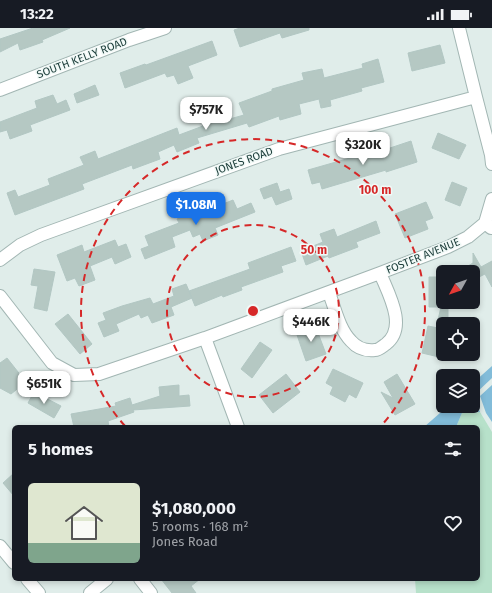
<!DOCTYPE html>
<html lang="en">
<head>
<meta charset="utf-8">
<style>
  body { margin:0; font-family:"Fira Sans",sans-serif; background:#242831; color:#f1f3f6; height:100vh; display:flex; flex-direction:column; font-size:15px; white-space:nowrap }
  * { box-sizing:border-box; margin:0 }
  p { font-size:13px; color:#9ea1a6 }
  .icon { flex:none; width:22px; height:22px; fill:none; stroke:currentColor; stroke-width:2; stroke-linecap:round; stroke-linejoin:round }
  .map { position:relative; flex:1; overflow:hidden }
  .drawer { position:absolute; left:12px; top:397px; width:468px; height:156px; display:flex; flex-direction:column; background:#171b24; border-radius:6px; box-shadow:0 2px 6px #0003 }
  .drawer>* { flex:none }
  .needle { width:26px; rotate:230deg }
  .fabs { position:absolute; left:436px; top:237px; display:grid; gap:8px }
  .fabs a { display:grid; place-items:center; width:44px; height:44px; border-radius:6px; background:#171b24; box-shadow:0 2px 6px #0003; font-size:20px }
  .price { position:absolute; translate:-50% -34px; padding:0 9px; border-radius:8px; background:#fff; color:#222; font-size:13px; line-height:26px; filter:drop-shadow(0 1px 2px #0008) }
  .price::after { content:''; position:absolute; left:50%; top:24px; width:12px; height:9px; margin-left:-6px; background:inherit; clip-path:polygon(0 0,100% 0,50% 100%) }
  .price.on { background:#1a73e8; color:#fff }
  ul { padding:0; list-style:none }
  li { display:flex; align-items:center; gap:12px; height:100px; padding:0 16px }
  li span { display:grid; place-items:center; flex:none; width:112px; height:80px; border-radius:6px; color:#555 }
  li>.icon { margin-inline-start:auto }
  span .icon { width:48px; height:48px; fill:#fffc; stroke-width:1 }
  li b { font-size:17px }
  h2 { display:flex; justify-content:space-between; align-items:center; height:48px; padding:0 16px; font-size:17px }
  .status { display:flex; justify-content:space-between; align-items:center; height:28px; padding:0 20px; background:#171b24; direction:ltr }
  .status svg { height:11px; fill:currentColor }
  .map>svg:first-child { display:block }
  .green { fill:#b7e1ca }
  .water { fill:#82bcd9 }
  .building { fill:#b5c8c3; stroke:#b2c7c3 }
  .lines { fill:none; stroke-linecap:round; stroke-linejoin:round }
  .minor-casing { stroke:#a2b6b3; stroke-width:14 }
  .minor { stroke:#fff; stroke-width:12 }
  .ring { fill:none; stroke:#d62828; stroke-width:2; stroke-dasharray:7 5 }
  .labels { text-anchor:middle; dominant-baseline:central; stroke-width:3; stroke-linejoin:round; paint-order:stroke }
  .street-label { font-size:11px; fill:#1f403d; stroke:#f1f9f7 }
  .centre { fill:#d62828; stroke:#f1f9f7; stroke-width:2 }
  .ring-label { font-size:12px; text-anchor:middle; font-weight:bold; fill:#d62828; stroke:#f1f9f7; stroke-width:3; stroke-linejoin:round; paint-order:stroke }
</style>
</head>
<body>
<div class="status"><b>13:22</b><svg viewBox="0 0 49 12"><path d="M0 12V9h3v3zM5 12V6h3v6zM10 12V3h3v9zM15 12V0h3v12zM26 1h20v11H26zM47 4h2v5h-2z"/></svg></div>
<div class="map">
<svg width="492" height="565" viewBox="0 0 492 565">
  <rect width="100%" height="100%" fill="#e0edea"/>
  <path class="green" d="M480,384L492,404V565H416L415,551H478V399H456L462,385Z"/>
  <path class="water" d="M492,338V350L474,367L480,384L462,385L456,399H424L448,378H473V355Z
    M492,357V394L486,385L480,368Z"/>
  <path class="building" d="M33,0H70L42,12L43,14L20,22L18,15L0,24V11Z
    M240,0H309V2L282,10L280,5L240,19L234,2Z
    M212,13L217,27L188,38L193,50L178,56L174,47L167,49L165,45L125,60L120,45L145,36L146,37Z
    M440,17L445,35L412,43L408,25Z
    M378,31L384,54L361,60L362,63L330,72L331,78L321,80L319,71L299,76L301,86L280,92L279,88L249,99L247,95L197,110L199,115L177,124L174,117L158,124L160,131L133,141L132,137L82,156L84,161L15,187L7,165L15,162L18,169L50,157L48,151L84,137L80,129L95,123L98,131L177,100L179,107L203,98L201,91L223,84L226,92L244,87L239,75L272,63V61L304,52L302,45L322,41L324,50L363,40L362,36Z
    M95,57L99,67L77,75L74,66Z
    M53,67L57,76L66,72L70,82L30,97L32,103L10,111L7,102L0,104V94L37,80L35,73Z
    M438,105L466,117L459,131L432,120Z
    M411,113L417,134L386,144V142L322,161L320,154L312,156L308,142L371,124L372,126Z
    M452,154L467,160L460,178L445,172Z
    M277,155L280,164L289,161L292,171L276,177L272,168L264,171L260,161Z
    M233,172L237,181L251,175L255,184L215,200L218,207L203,213L200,206L193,209L190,202L172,209L175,219L145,231L141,221L149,218L145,208L179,195L177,191L207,179L208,182Z
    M426,174L433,190L425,193L428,201L405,210L395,186Z
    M376,193L380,205L356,214L358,219L329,230L328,228L306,237L301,223L323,214L320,206L334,201L337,209Z
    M115,212L118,219L126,216L131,229L115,236L112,229L90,238L95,252L79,258L75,250L67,253L57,227L82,217L84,224Z
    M291,219L296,233L281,238L283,244L241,259L242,262L223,269L222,267L195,278L189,263L250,241L248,235Z
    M473,225L481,239L492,233V259L485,246L473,252V244H458L473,235Z
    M34,241L55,244L47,283L34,280L38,258L31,257Z
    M429,249H443V274H448V296H437L441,279H429Z
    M186,256L192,270L171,279L174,287L152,295L148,287L141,290L139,286L116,296L119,303L104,309L98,295L106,292L103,285L122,278L150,270L153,276L174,268L172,261Z
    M68,286L92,316L80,326L55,296Z
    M315,297L326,326L306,333L296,304Z
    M428,298L443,301V312L439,329L422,325Z
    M260,314L272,322L252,350L241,341Z
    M7,330L26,354L11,366L0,360V335Z
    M333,341L363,355L356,370L349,366L345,374L330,366L333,359L326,355Z
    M286,346L300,364L273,385L259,367Z
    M397,346L415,376L395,387L381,364L393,370L384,354Z
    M179,357V368L189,367L190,378L133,382L134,384L108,393L109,399H74L71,386L116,378L115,375L130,370L132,377L160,368L159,359Z
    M34,364L61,378L54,390L28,375Z
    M14,445V468L3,455Z
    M161,551H200L191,558L196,565H172Z"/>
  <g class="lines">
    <g class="minor-casing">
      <path id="minor" d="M459,0L476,69L491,127L492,136
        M0,62L129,12L165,0
        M491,200L485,195L492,171
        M0,232L20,217L41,207L279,121L476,69
        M329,265C335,280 339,301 351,313C357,320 366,323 375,322C379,322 383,318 386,316C408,299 388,265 380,245
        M0,268L52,335L74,347L99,346L205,310L380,245L448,219L468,209L485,195
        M205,310L238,399
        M0,518L14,535
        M27,551L39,565
        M140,551L151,565
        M90,565L107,551"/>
    </g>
    <use href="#minor" class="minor"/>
  </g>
  <g class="ring">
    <circle cx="253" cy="283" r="86"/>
    <path d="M125 398A172 172 0 1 1 381 398"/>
  </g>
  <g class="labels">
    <g class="street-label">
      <text transform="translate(82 30) rotate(-21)">SOUTH KELLY ROAD</text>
      <text transform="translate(244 133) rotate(-20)">JONES ROAD</text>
      <text transform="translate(423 228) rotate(-22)">FOSTER AVENUE</text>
    </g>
  </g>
  <circle cx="253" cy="283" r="6" class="centre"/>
  <g class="ring-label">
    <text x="375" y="166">100 m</text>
    <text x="314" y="226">50 m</text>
  </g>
</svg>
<div class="fabs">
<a><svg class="needle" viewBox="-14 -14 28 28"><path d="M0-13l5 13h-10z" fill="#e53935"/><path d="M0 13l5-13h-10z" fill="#9ea1a6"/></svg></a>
<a><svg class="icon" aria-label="locate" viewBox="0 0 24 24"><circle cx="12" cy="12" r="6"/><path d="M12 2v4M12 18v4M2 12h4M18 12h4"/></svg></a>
<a><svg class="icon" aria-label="layers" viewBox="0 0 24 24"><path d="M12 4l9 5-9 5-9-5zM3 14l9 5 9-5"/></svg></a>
</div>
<b class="price" style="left:206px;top:103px">$757K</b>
<b class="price" style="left:363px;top:138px">$320K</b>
<b class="price on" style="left:196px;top:198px">$1.08M</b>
<b class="price" style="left:311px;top:315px">$446K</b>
<b class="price" style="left:44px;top:377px">$651K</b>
<section class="drawer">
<h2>5 homes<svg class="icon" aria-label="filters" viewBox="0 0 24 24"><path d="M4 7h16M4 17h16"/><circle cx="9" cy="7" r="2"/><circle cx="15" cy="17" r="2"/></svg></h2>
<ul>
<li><span style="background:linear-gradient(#dfe7d0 75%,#7fa58c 0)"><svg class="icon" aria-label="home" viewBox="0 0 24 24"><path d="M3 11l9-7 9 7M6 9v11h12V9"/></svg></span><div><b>$1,080,000</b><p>5 rooms · 168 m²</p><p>Jones Road</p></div><svg class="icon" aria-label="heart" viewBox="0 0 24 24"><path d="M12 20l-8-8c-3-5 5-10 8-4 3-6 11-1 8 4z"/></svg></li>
</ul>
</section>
</div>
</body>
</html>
